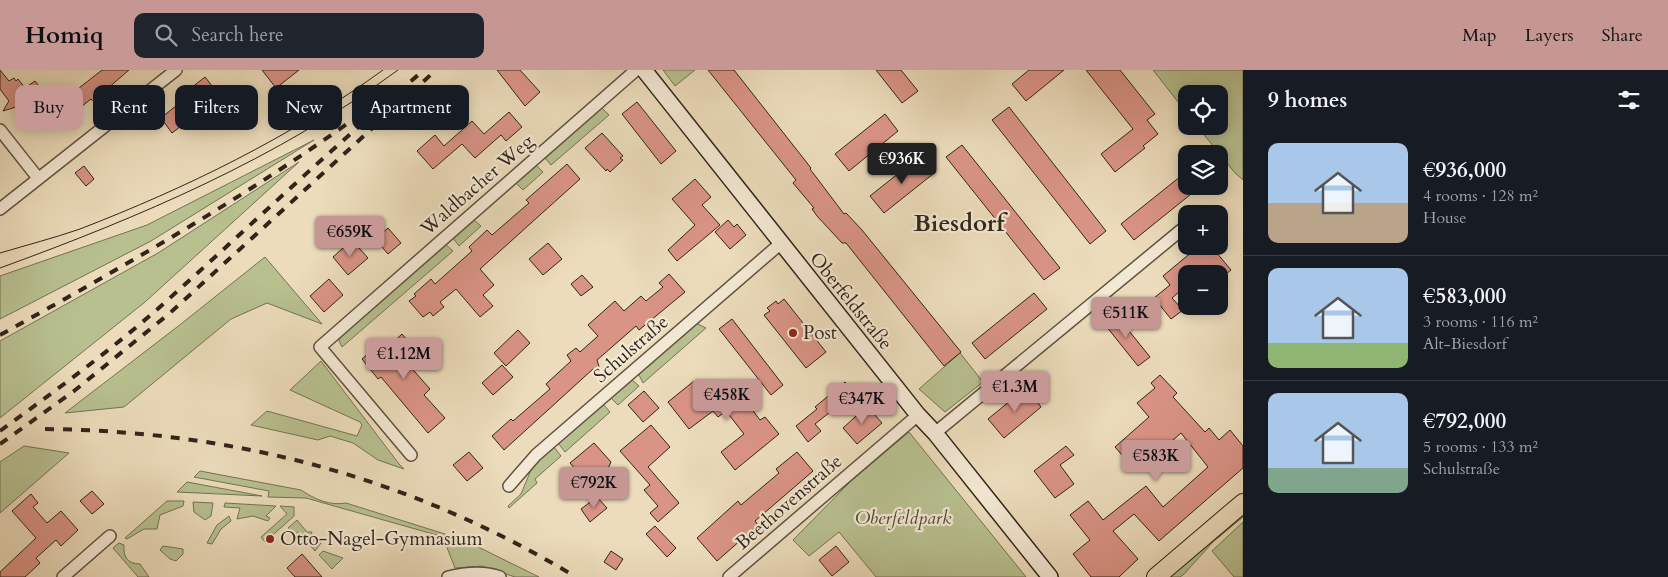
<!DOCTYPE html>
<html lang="en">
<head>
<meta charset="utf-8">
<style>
  body { margin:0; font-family:Cardo,serif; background:#20242c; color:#f1f3f6; height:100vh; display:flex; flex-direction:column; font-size:19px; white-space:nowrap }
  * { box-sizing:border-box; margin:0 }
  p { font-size:16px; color:#9ea1a6 }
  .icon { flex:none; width:28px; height:28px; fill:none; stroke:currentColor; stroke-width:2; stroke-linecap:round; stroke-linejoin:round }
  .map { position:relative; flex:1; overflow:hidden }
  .side { display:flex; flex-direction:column; background:#171b24; width:425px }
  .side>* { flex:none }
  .guide { position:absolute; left:15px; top:15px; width:475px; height:45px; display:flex; gap:10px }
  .fabs { position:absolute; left:1178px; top:15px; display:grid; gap:10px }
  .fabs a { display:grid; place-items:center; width:50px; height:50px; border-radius:10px; background:#171b24; box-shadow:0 2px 12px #0003; font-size:25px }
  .price { position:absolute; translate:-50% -42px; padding:0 11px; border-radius:5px; background:#c59692; color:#111; font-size:16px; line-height:32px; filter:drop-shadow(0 1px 2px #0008) }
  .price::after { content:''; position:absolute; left:50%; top:30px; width:15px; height:11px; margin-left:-8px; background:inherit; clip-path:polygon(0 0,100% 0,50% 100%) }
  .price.selected { background:#222; color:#fff }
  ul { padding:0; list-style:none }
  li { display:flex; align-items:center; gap:15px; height:125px; padding:0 25px }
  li+li { border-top:1px solid #363941 }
  li span { display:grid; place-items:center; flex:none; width:140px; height:100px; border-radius:10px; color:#555 }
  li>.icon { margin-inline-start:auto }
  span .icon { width:60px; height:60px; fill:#fffc; stroke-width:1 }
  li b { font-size:21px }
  h2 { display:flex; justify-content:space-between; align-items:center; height:60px; padding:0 25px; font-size:21px }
  .tag { padding:0 18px; border-radius:10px; background:#171b24; box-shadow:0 2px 12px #0003; font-size:18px; line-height:45px }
  .tag.selected { background:#c59692; color:#111 }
  header { display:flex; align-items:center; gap:30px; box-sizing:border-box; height:70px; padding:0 25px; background:#c59692; color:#111 }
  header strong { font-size:24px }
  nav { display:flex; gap:28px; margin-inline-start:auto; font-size:18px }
  .search { width:350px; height:45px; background:#20242c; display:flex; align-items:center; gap:12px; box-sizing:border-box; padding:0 18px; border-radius:10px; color:#9ea1a6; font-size:19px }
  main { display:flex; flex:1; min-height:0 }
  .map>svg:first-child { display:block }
  .green { fill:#b8c090; stroke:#747254 }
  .building { fill:#da9486; stroke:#302419 }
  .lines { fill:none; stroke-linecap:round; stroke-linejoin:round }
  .street-casing { stroke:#5f5242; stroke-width:14 }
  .secondary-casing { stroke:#302419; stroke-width:18 }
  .primary-casing { stroke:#302419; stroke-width:20 }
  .street { stroke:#f3e8d3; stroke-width:11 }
  .secondary { stroke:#f3e8d3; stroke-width:15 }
  .primary { stroke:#ecdcbb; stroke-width:18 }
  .tram { stroke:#302419; stroke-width:1 }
  .rail { stroke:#302419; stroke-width:4; stroke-dasharray:9 9; stroke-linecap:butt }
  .poi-dot { fill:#8f2418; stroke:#f3e8d3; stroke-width:2 }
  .labels { text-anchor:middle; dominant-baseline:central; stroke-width:4.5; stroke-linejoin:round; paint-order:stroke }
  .street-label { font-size:19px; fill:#302419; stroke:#f3e8d3 }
  .poi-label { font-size:19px; fill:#302419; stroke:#f3e8d3; text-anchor:start }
  .park-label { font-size:19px; font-style:italic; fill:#524b37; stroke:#f3e8d3 }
  .district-label { font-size:24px; font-weight:bold; fill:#302419; stroke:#f3e8d3 }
</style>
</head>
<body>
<header>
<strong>Homiq</strong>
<div class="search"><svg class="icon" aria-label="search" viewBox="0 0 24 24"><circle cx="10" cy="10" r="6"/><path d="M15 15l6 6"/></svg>Search here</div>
<nav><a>Map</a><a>Layers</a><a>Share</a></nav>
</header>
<main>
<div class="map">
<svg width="1243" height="507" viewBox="0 0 1243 507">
  <rect width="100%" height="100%" fill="#ecdcbb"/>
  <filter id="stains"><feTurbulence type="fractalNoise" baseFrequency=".004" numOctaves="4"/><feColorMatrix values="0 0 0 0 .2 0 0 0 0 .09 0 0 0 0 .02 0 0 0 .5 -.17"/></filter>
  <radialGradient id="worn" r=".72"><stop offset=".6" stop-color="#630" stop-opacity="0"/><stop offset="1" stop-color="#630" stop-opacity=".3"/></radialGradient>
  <path class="green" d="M663,0H695L675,16Z
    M1153,0H1243V110L1235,103L1197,56H1219V24H1186V42Z
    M602,38L609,45L551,95L545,88Z
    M314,70L151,171L0,249V206L147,155Z
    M299,92L145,232L0,348V271L158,183Z
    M536,95L543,102L523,120L516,113Z
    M474,150L481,156L459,176L453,168Z
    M445,174L453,181L342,277L339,271L342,265Z
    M265,187L322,254L267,233L231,249L124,337L65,343L181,254Z
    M696,253L706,258L643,313L639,305L641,300Z
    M960,283L983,312L945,342L919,319Z
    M321,291L399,394L404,399L378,390L353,373L330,366L318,370L251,355L267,341L357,366L362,355L360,352L290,320Z
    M631,309L639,316L618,335L610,327Z
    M603,334L610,342L565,382L558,373Z
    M909,362L1026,507H876L839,462L809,486L793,470L851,411Z
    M24,376L69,383L0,443V392Z
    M554,377L561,386L535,409L537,413L509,438L508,436L521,424L533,395Z
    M200,401L301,420C314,429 330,436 346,433L464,470L539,507H515L482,496L455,498L444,470L440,466L306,428L268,427L269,421L194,407Z
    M187,412L262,426L177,422Z
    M167,431H184L183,436L160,445L157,459H144L127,469L125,468Z
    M193,432L213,433L211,446L205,450L194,442Z
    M225,433L276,436L266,446L270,448L268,451L253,446L237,449L240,438L224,437Z
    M280,436L294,437V446L265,472L261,467L287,444Z
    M1243,442V447L1213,472L1184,504L1180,507H1170Z
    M229,446L231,451L221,459L212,474L207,473L217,455Z
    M297,450L307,462H312L311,466L318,468L317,472L321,473L315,481L298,462L294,465L288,458Z
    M1243,452V507H1234L1212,481Z
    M119,473L124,475C123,486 127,494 140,494L149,507H138L113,478Z
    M163,476L183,479V484L176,491L170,489L160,480Z
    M323,481L343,488L332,499L319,485Z"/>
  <path class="building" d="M0,0L9,11L14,8L16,11L18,9L25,18L35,11L52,32L29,52L16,37L3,41L9,31L0,19Z
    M102,0H129L93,31L91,29L62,52L50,36L63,26L65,29Z
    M262,0H299L276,18Z
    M497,0H520L540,22L525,36Z
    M708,0H734L811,98L810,99L844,144L846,143L862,160L961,282L944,296L846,173H842L817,146L812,139L814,138L793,113L796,110Z
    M876,0H901L918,21L902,33Z
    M1029,0H1064L1026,31L1012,14Z
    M1086,0H1120L1155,44L1147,50L1158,64L1143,76L1145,78L1115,102L1101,84L1133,59Z
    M205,7L216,21L202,32L191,18Z
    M637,32L676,81L661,94L622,44Z
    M177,35L189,50L172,63L161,48Z
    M1009,37L1106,161L1090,174L992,50Z
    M210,41L217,50L204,60L197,50Z
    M509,42L522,57L506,71L501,65L475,88L462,74L433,99L417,81L435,65L444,76L472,51L484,64Z
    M885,44L898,61L849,101L835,84Z
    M602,63L623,86L620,88L623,90L610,102L607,99L606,101L585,78Z
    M962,75L1060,198L1044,210L946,87Z
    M919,87L933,104L884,143L870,126Z
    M567,94L580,109L480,199L494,215L483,225L493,236L480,247L456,219L440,232L444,237L433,246L430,242L423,247L409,231L416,226L414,224L431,209L435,214L472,181L469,177L487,160L492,165L529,133L526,130Z
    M84,96L94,109L86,116L75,103Z
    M1186,102V116H1201L1134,170L1121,154Z
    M695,109L711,127L702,135L720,155L677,191L668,180L695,155L672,129Z
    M728,150L734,157L737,154L746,165L730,179L715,162Z
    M388,158L401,173L388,184L375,169Z
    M352,170L368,188L348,205L333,187Z
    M548,173L562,189L543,205L529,189Z
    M1199,176H1211L1231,200L1219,210V204H1214L1209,197L1201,204H1186V216L1172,228L1183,240L1171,249L1154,228L1170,215L1163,206Z
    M669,204L685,222L639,260L636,256L597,290L601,303L593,299L504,380L492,366L511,349L513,351L550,319L546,314L571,291L567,285L576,278L580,282L598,266L588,255L615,231L624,241L641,226L646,231L663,217L659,213Z
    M582,205L593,217L581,226L571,214Z
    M329,209L343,225L324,242L310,226Z
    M1034,223L1047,239L985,289L972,273Z
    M784,229L826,282L806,298L764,245L770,241L767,238L776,231L778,234Z
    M1113,241L1150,287L1138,296L1102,251Z
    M732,249L783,315L771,325L719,259Z
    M518,260L530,273L506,296L494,283Z
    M402,264L419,284L408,294L430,319L424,325L445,348L428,363L381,307L378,309L362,289L379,274L382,278L387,274L389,276Z
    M502,295L513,307L493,325L482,313Z
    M1160,305L1177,323L1173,327L1205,362L1209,358L1219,370L1230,360L1243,376V398L1159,471L1134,444L1113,461L1138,489L1119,507H1091L1073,484L1090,470L1070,445L1088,431L1103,450L1146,416L1163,437L1208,397L1181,363L1137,402L1115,377L1149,347L1137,333L1155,318L1151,313Z
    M694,311L713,336L736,318L760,350L765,347L779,364L735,400L721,382L744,364L726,341L718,347L713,341L689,359L668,332Z
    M845,312L854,323L815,354L821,361L808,372L796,356L817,339L815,337Z
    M1027,317L1041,337L1004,368L988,349Z
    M644,321L659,338L643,352L628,335Z
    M867,336L882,353L857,374L843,358Z
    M651,355L670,377L648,397L679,433L658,452L650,443L658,436L644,420L650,415L620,381Z
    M594,373L611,392L605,405L592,407L588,403L583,408L570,393Z
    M1066,376L1074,385L1060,395L1074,414L1055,428L1034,401Z
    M469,382L483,398L467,411L453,395Z
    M797,382L813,401L755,451L758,455L717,491L697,468L738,431L741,435L779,403L776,399Z
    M92,421L104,434L92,444L80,431Z
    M31,424L38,433L33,437L47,453L61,441L78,460L61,476L56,470L36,488L40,493L25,507H0V502L36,468L12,441Z
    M597,427L607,438L590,452L581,439Z
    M655,456L676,478L667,487L646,464Z
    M836,476L849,492L832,506L819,490Z
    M611,481L623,489L616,500L604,492Z
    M302,484L322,507H295L287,498Z"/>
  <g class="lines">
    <g class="street-casing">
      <path id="street" d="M0,60L38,108
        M0,139L176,0
        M935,363L1186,156
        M411,385L320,277L636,0
        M509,416L536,385L780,174
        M63,507L110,466
        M448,507C465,503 483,501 500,507
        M729,507L918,345"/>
    </g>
    <g class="secondary-casing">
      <path id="secondary" d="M644,0L918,345L935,363L1050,507"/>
    </g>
    <g class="primary-casing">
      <path id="primary" d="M1156,507L1243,433"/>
    </g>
    <use href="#street" class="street"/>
    <use href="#secondary" class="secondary"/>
    <use href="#primary" class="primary"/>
    <path class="tram" d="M0,183C27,175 54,168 80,159C186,118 291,67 383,0
      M0,198C140,147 277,89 398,0"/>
    <path class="rail" d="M0,265C125,196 249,125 365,41
      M45,359C236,361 412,408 576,507
      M0,361C55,321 110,281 161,236C249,157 334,76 424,0
      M0,374L74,321L170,243L436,0"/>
  </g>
  <g class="poi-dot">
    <circle cx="793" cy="263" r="5"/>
    <circle cx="270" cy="469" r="5"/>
  </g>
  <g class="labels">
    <g class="street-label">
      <text transform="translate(477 115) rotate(-41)">Waldbacher Weg</text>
      <text transform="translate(851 231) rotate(51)">Oberfeldstraße</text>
      <text transform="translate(631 279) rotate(-41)">Schulstraße</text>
      <text transform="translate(789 432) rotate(-41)">Beethovenstraße</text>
    </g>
    <g class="poi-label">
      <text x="803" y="263">Post</text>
      <text x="280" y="469">Otto-Nagel-Gymnasium</text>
    </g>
    <g class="park-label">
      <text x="903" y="448">Oberfeldpark</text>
    </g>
    <g class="district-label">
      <text x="959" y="153">Biesdorf</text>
    </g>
  </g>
  <rect width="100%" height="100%" filter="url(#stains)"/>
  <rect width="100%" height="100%" fill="url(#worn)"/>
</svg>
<div class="fabs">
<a><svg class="icon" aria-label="locate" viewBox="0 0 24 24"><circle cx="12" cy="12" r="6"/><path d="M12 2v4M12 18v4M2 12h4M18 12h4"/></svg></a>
<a><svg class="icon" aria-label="layers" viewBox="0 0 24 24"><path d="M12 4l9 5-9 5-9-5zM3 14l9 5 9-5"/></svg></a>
<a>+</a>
<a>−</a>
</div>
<b class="price selected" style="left:902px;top:115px">€936K</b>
<b class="price" style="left:350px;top:188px">€659K</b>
<b class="price" style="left:1126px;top:269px">€511K</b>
<b class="price" style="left:404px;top:310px">€1.12M</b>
<b class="price" style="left:1015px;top:343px">€1.3M</b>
<b class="price" style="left:727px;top:351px">€458K</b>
<b class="price" style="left:862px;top:355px">€347K</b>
<b class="price" style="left:1156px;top:412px">€583K</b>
<b class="price" style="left:594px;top:439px">€792K</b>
<div class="guide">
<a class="tag selected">Buy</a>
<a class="tag">Rent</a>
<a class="tag">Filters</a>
<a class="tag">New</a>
<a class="tag">Apartment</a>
</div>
</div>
<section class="side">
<h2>9 homes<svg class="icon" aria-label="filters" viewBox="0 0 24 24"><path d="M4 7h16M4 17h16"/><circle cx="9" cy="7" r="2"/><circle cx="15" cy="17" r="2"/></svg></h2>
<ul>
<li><span style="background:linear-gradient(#a9c7e8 60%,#b9a48a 0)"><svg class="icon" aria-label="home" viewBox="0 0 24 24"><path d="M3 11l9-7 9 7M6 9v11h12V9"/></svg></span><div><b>€936,000</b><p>4 rooms · 128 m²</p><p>House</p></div></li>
<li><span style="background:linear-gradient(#a9c7e8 75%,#8fb573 0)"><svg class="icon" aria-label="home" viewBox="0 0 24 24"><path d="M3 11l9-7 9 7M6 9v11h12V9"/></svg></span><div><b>€583,000</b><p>3 rooms · 116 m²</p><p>Alt-Biesdorf</p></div></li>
<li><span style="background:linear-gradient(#a9c7e8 75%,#7fa58c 0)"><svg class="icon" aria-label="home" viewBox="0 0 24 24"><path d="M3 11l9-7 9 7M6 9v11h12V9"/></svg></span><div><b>€792,000</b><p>5 rooms · 133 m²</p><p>Schulstraße</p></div></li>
</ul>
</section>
</main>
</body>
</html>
